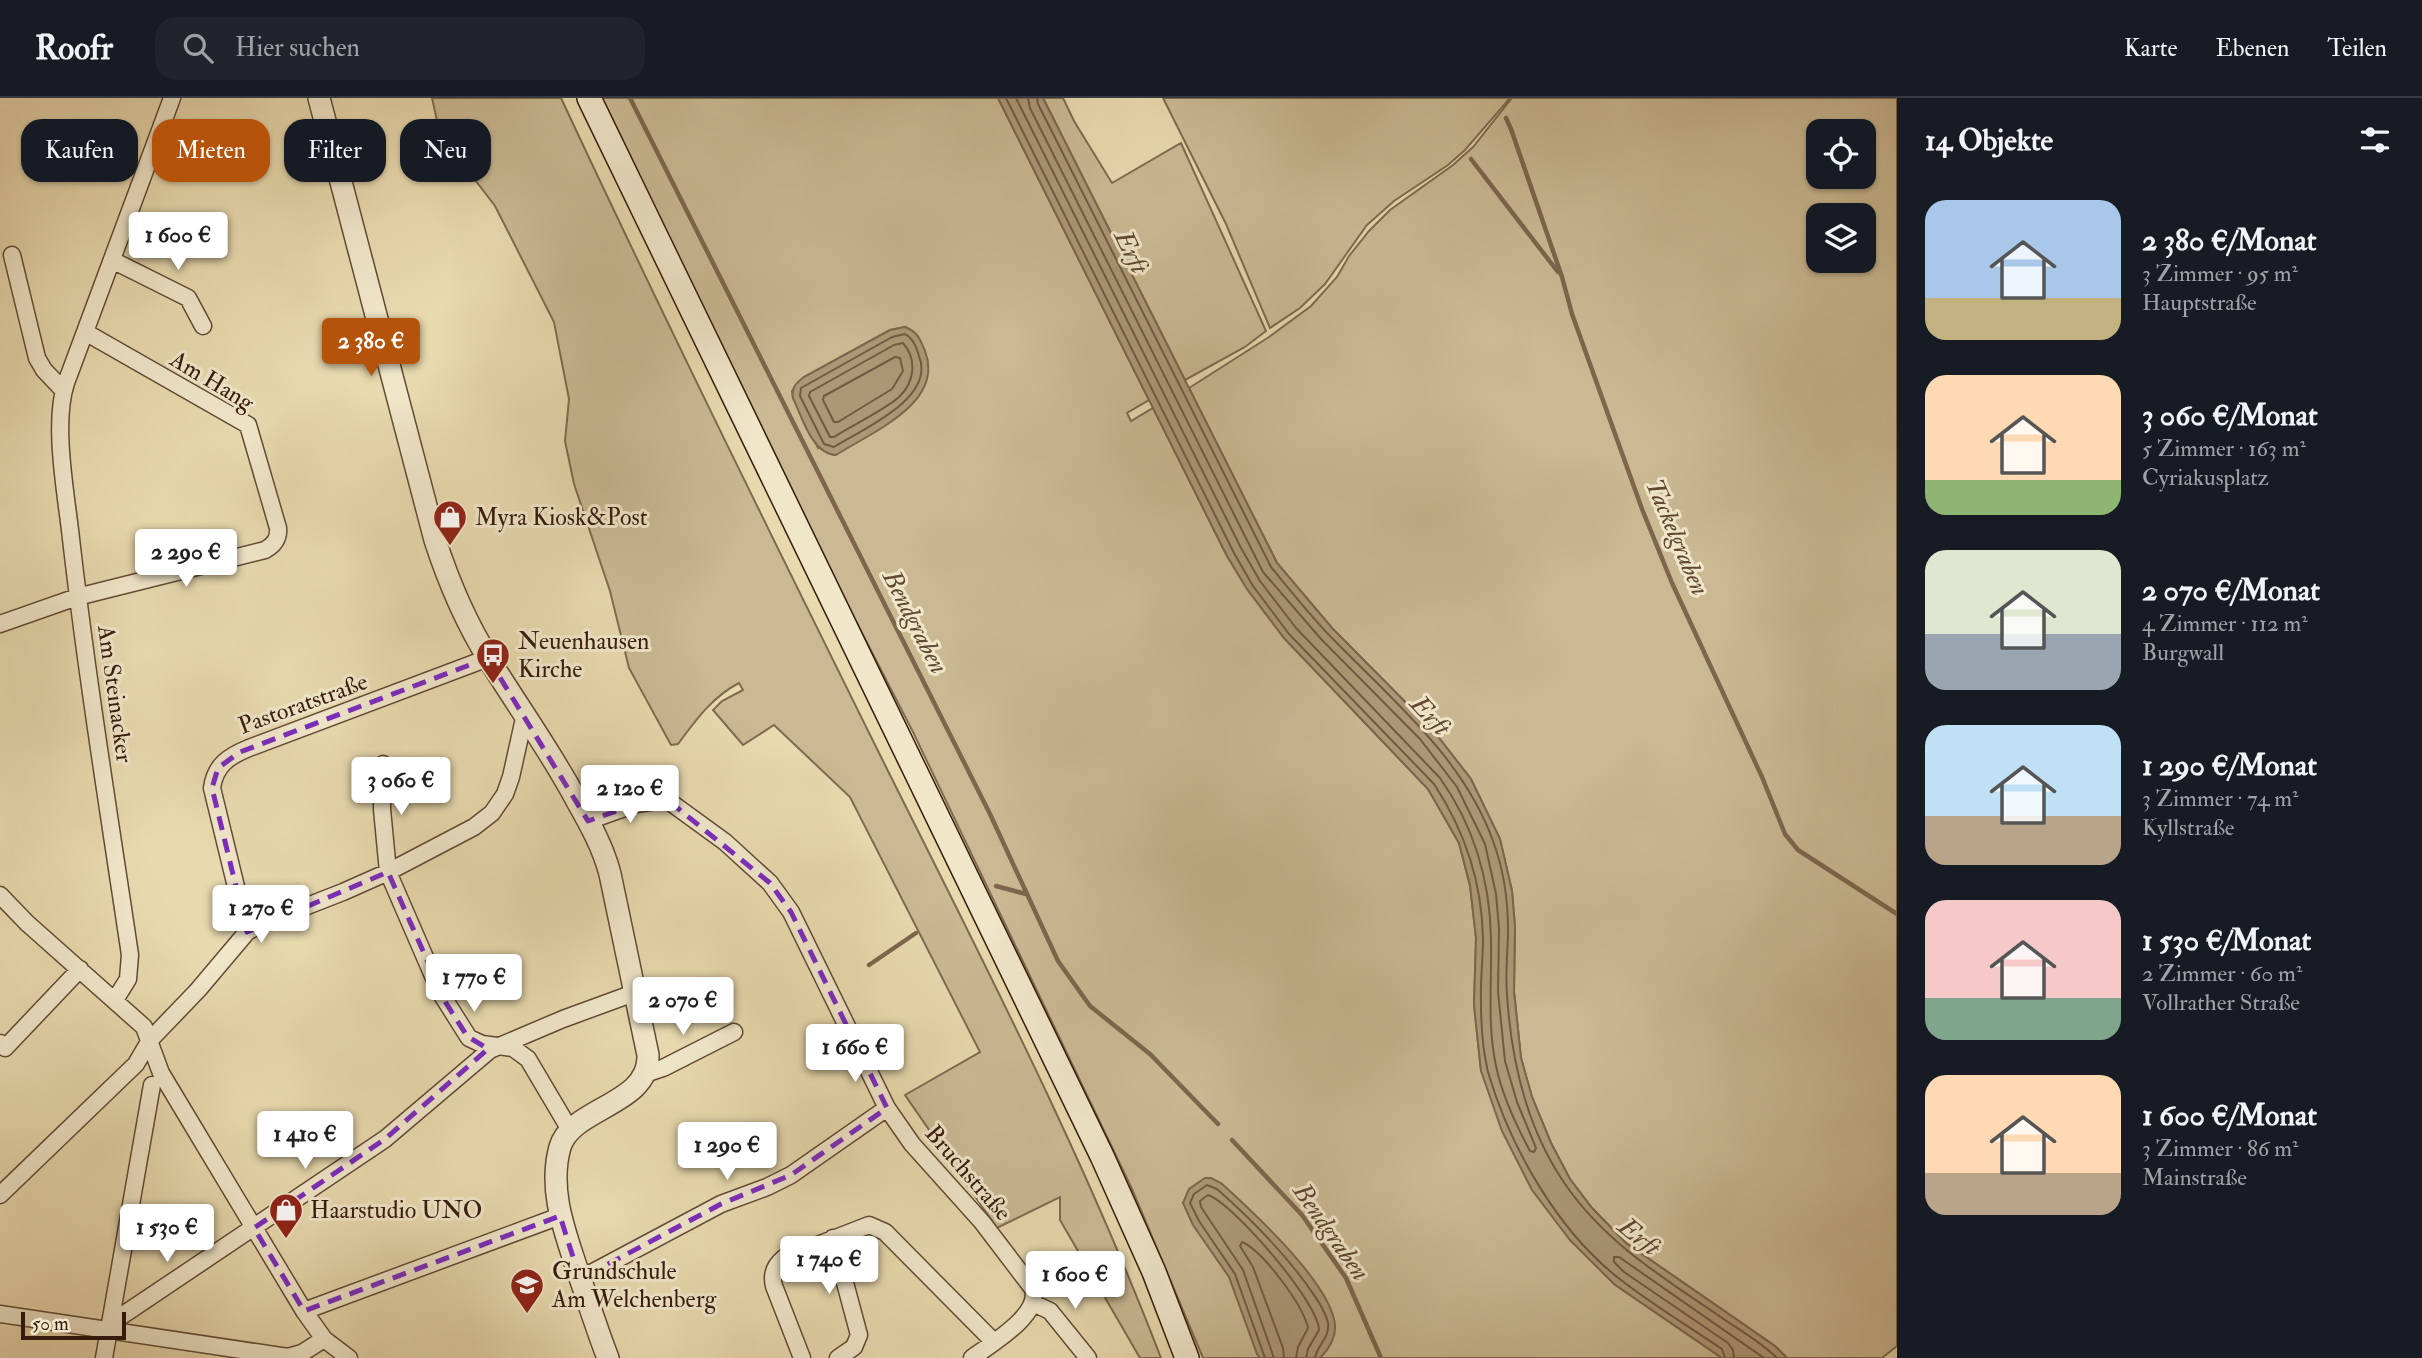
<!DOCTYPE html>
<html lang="de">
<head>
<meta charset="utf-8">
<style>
  body { margin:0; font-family:"IM FELL Double Pica",serif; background:#20242c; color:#f1f3f6; height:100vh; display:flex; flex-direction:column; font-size:26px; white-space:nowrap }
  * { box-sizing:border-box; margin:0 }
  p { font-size:23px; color:#9ea1a6 }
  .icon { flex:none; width:38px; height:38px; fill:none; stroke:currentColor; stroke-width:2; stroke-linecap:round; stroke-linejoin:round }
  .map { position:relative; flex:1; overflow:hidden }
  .side { display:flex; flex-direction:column; background:#171b24; width:525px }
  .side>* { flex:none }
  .guide { position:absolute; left:21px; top:21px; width:665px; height:63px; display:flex; gap:14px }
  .fabs { position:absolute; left:1806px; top:21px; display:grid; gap:14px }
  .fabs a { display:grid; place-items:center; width:70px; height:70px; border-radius:14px; background:#171b24; box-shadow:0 2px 5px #0004; font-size:35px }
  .scale { position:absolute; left:21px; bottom:18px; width:105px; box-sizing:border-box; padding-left:7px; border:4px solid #371b0d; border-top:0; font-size:19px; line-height:24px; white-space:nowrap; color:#371b0d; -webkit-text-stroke:5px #f0e6ca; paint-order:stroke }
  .price { position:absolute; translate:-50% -60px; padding:0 16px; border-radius:7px; background:#fff; color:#222; font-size:23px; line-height:46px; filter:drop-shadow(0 2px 4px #0008) }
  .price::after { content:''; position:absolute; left:50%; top:42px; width:21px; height:16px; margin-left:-10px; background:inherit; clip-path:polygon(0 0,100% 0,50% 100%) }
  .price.current { background:#b45309; color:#fff }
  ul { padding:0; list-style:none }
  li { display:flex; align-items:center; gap:21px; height:175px; padding:0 28px }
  li span { display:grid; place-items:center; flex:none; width:196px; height:140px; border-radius:21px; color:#555 }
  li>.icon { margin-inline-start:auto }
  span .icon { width:84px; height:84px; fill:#fffc; stroke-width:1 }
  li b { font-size:30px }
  h2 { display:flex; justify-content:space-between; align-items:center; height:84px; padding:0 28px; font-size:30px }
  .chip { padding:0 24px; border-radius:21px; background:#171b24; box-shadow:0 2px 5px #0004; font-size:24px; line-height:63px }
  .chip.current { background:#b45309; color:#fff }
  header { display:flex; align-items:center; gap:42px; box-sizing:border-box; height:98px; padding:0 35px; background:#171b24; border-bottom:2px solid #363941 }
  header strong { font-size:33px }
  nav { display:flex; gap:38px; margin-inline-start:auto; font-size:24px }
  .search { width:490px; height:63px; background:#20242c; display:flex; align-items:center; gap:18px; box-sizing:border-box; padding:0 24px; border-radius:21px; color:#9ea1a6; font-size:26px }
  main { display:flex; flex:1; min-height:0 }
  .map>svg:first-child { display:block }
  .green { fill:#cab993; stroke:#806a50; stroke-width:2; fill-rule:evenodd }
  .water { fill:#ac9877; stroke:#7d664d; stroke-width:2 }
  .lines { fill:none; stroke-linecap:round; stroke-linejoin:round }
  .shore { stroke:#725a42; stroke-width:2 }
  .stream { stroke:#7d664d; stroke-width:4.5 }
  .minor-casing { stroke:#634a35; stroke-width:19 }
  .tertiary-casing { stroke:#634a35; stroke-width:24 }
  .secondary-casing { stroke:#371b0d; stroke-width:26 }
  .minor { stroke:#f0e6ca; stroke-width:16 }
  .tertiary { stroke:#f0e6ca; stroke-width:21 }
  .secondary { stroke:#f0e6ca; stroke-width:23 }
  .marked { fill:none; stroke:#7b2cbf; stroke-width:5; stroke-dasharray:14 9; stroke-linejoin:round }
  .labels { text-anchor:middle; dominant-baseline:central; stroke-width:6; stroke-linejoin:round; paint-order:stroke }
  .street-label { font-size:24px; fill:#371b0d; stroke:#f0e6ca }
  .poi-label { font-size:24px; fill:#371b0d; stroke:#f0e6ca; text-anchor:start }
  .water-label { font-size:26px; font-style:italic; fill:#604732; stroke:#f0e6ca }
</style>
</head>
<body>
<header>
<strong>Roofr</strong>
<div class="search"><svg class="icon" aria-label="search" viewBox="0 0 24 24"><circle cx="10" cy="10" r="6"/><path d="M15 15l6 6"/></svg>Hier suchen</div>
<nav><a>Karte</a><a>Ebenen</a><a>Teilen</a></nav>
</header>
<main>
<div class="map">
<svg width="1897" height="1260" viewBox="0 0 1897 1260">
  <rect width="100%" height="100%" fill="#e8d9ae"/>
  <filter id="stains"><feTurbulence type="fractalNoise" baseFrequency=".00286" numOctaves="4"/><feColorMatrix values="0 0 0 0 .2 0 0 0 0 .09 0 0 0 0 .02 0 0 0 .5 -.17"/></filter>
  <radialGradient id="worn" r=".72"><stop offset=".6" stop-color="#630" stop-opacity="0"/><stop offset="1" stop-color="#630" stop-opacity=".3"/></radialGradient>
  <path class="green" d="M432,0H561C667,227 778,451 889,675C985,867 1084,1059 1161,1260H1140L1060,1122V1099L997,1130L905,997L980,954L850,699L774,627L743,647L713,612L722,603L743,592L739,585C712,599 696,622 678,646L671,647L629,570L610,493L574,386L565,343L569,301L554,224L495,108L440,36Z
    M599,0H998L1149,302L1127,315L1131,323L1153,310L1227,458L1247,491L1284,540L1428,691L1459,745L1470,788L1476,840L1474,907L1481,973L1614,1186L1722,1260H1203L1132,1091L913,634L760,337ZM905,229L818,350L793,300L792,293L804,279L890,232Z
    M1043,0H1063L1074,23L1112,85L1181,45L1266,233L1245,249L1185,282Z
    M1163,0H1510L1465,52L1448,67L1394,103L1367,127L1325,186L1300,210L1270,230L1226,126Z
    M1512,0H1897V1248L1882,1260H1787L1775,1248L1626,1145L1592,1110L1570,1081L1551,1045L1532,999L1521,960L1514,893L1515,829L1512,793L1500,741L1471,681L1432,631L1332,530L1277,465L1189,290L1269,239L1311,208L1337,179L1349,158L1369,133L1390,112L1453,67L1473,49ZM1818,33H1864V79H1818ZM1818,117H1864V163H1818Z"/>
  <path class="water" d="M998,0H1043L1277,465L1332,530L1432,631L1471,681L1500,741L1512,793L1515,829L1514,894L1521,960L1532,999L1551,1045L1570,1081L1592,1110L1626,1145L1775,1248L1787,1260H1722L1614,1186L1570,1142L1532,1092L1502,1033L1481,973L1474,907L1476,840L1470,787L1459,745L1428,691L1284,540L1247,491L1227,458Z
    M905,229C918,234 920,241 925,253C945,305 872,334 836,357C812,356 802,319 793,300C791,290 796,285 804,279L890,232Z
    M1205,1080H1211L1221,1085C1251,1112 1331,1185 1335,1227C1336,1240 1329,1251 1320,1260H1260L1257,1256L1229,1179L1193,1127L1183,1105L1189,1091Z"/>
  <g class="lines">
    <path class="shore" d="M1006,0L1234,455L1253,488L1289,536L1434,686C1465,733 1482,784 1483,841C1483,862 1480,884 1481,905C1481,926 1483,953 1488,974C1510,1049 1558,1134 1621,1182C1653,1207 1688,1228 1722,1251L1725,1260
      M1016,0L1241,450L1260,483L1296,530L1440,680C1474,728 1490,782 1491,841C1492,883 1487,926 1496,968C1502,997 1516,1027 1530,1053L1534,1054L1536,1050L1517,1004L1505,963L1498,894L1499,830L1496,796L1485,746L1457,689L1420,641L1321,541L1263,474L1030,10L1028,0
      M1037,0L1038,6L1271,469C1290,492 1309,516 1330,538C1390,600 1463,659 1493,743C1503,770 1508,803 1508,832C1508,853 1505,874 1507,896C1511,961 1527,1031 1565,1086C1606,1146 1667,1182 1725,1222C1743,1234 1762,1245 1777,1260
      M905,236C914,241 916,249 919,258C936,300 863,331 834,349L824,346L800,298L801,290L892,239Z
      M903,245C917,261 915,284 899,299C886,311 851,328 834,339H830L809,298L810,294L894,247Z
      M895,259L900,260L903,273L892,291L838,324H834L823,302L824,298Z
      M1265,1260L1235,1176L1199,1123L1190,1105L1194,1096L1207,1087L1217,1091C1251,1121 1280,1150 1307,1187C1315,1199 1325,1211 1328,1225C1330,1240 1317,1247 1315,1260
      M1274,1260L1243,1172L1201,1109L1200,1103L1208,1097C1233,1105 1319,1205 1319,1232L1308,1251L1306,1260
      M1284,1260L1283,1250L1253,1169L1240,1148L1242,1144C1263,1153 1303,1207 1308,1230L1298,1249L1296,1260
      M1734,1260L1733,1252L1728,1245L1624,1174L1614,1164V1159H1619L1764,1260"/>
    <path class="stream" d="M630,0L990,716L1058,863L1090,908L1150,956L1218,1026
      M1506,20L1511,31L1562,179L1572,216L1642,411L1672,485L1762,679L1785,736L1798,752L1897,816
      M1471,61L1558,174
      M996,788L1026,796
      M869,867L916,835
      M1232,1042L1302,1117L1346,1180L1381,1260"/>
    <g class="minor-casing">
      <path id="minor" d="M12,157L37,260L44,272L63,292
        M112,162L188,200L203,228
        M0,526L77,499L265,452C274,447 279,441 278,430L248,327L85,234
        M383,666L382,711L388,774L440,894L469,940L482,946L513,950L528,961L570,1032
        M588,723L636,706L657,703L670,704L725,744L770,785L791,814L887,1010L912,1046L982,1124L1033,1191C1041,1217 991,1246 972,1260
        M0,797L27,825L144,929L161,975L304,1213L324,1241L349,1260
        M247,834L212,690C215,667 229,658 249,650L488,560
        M115,902L128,881L130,857C109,716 86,574 70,432C65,390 53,324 66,285L172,0
        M0,945L5,950L80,871
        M645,976L663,970L734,934
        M0,1097L136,966L150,942L198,892L247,834L261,826L343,794L388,774L474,729L492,715L505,696L511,679L525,616
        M833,1140L859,1237L854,1249L838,1260
        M580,1181L721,1106L767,1089L791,1077L887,1010
        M1033,1205L1050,1213L1088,1260
        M304,1213L560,1118
        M0,1216L288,1259L302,1255L324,1241
        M109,1232L120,1219L385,1041L490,952L563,921L634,895
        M104,1260L152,987
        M802,1260L774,1188C771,1176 774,1168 784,1160L869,1127L885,1134L994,1244"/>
    </g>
    <g class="tertiary-casing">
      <path id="tertiary" d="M319,0L435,442C449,485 466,525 490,563C519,610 551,654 577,703C590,726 603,749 610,776L648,957C650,1007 572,1009 560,1049C548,1092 565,1134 578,1174C588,1203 597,1232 608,1260"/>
    </g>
    <g class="secondary-casing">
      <path id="secondary" d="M589,0L1102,1058L1154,1174L1187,1260"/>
    </g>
    <use href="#minor" class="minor"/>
    <use href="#tertiary" class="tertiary"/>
    <use href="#secondary" class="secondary"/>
  </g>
  <path class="marked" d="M488,560L588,723L636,706L670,704L770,785L791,814L887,1010L791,1077L721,1106L580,1181L560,1118L304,1213L254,1130L385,1041L488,951L467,938L446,905L388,774L247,834L212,690L218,670L240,654Z"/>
  <defs>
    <g id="shop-pin" transform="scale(1.75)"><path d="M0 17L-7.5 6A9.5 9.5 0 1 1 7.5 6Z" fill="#8f2418" stroke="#f0e6ca"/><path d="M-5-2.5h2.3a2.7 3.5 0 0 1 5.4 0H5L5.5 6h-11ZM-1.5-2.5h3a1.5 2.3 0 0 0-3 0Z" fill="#fff"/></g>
    <g id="bus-pin" transform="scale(1.75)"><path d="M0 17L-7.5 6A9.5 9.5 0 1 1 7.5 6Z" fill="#8f2418" stroke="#f0e6ca"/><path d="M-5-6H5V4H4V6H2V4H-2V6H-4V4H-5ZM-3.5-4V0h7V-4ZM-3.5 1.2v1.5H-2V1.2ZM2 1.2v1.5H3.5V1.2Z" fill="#fff"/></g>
    <g id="school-pin" transform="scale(1.75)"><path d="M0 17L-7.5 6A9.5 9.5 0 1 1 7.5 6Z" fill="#8f2418" stroke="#f0e6ca"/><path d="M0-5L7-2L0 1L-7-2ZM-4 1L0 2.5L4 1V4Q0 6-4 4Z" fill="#fff"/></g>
  </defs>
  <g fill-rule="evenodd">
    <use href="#shop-pin" x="450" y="419"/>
    <use href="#bus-pin" x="493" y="557"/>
    <use href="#shop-pin" x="286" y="1112"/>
    <use href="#school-pin" x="527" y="1187"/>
  </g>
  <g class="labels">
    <g class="street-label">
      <text transform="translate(212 283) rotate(31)">Am Hang</text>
      <text transform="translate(115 596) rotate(82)">Am Steinacker</text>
      <text transform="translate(303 606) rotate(-20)">Pastoratstraße</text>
      <text transform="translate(968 1075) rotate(49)">Bruchstraße</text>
    </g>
    <g class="poi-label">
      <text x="475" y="419">Myra Kiosk&amp;Post</text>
      <text x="518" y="543">Neuenhausen<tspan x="518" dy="28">Kirche</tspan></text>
      <text x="310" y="1112">Haarstudio UNO</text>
      <text x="552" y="1173">Grundschule<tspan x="552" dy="28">Am Welchenberg</tspan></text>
    </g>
    <g class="water-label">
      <text transform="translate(1131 154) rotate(64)">Erft</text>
      <text transform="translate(1677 439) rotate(67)">Tackelgraben</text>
      <text transform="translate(915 524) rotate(63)">Bendgraben</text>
      <text transform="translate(1430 618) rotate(47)">Erft</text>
      <text transform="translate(1331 1134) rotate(55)">Bendgraben</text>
      <text transform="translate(1639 1139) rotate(39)">Erft</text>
    </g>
  </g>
  <rect width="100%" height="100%" filter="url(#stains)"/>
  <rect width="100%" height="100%" fill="url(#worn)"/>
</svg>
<div class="fabs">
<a><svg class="icon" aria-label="locate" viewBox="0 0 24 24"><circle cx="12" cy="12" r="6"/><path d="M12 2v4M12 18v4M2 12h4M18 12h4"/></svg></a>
<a><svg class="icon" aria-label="layers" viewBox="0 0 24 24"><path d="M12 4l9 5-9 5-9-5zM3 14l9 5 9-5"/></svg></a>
</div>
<div class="scale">50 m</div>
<b class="price" style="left:178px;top:174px">1 600 €</b>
<b class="price current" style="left:371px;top:280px">2 380 €</b>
<b class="price" style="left:186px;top:491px">2 290 €</b>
<b class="price" style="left:401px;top:719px">3 060 €</b>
<b class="price" style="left:630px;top:727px">2 120 €</b>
<b class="price" style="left:261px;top:847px">1 270 €</b>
<b class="price" style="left:474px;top:916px">1 770 €</b>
<b class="price" style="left:683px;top:939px">2 070 €</b>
<b class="price" style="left:855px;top:986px">1 660 €</b>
<b class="price" style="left:305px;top:1073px">1 410 €</b>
<b class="price" style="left:727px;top:1084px">1 290 €</b>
<b class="price" style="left:167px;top:1166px">1 530 €</b>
<b class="price" style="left:829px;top:1198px">1 740 €</b>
<b class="price" style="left:1075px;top:1213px">1 600 €</b>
<div class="guide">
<a class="chip">Kaufen</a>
<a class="chip current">Mieten</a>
<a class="chip">Filter</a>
<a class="chip">Neu</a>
</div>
</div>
<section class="side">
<h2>14 Objekte<svg class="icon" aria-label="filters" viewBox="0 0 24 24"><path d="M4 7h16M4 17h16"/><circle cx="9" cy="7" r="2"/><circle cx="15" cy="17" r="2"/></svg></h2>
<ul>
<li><span style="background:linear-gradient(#a9c7e8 70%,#c2b280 0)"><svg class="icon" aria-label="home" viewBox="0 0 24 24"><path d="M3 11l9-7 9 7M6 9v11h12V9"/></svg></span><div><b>2 380 €/Monat</b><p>3 Zimmer · 95 m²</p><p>Hauptstraße</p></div></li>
<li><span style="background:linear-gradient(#ffd9b3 75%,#8fb573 0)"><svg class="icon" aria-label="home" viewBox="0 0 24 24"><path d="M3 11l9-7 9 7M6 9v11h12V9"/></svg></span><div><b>3 060 €/Monat</b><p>5 Zimmer · 163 m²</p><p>Cyriakusplatz</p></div></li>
<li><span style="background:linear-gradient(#dfe7d0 60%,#9aa5b1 0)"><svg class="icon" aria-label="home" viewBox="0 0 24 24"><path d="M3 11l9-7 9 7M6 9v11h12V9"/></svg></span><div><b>2 070 €/Monat</b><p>4 Zimmer · 112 m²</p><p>Burgwall</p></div></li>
<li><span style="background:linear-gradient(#bfe0f5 65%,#b9a48a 0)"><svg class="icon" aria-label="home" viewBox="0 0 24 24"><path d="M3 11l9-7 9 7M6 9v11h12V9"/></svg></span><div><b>1 290 €/Monat</b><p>3 Zimmer · 74 m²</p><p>Kyllstraße</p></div></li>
<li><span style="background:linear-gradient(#f6c9c9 70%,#7fa58c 0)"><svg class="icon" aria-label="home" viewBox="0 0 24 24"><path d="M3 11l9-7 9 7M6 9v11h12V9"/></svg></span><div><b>1 530 €/Monat</b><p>2 Zimmer · 60 m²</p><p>Vollrather Straße</p></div></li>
<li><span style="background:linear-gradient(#ffd9b3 70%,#b9a48a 0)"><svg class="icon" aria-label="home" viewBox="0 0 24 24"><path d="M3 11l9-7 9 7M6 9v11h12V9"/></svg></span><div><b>1 600 €/Monat</b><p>3 Zimmer · 86 m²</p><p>Mainstraße</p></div></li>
</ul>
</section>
</main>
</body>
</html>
